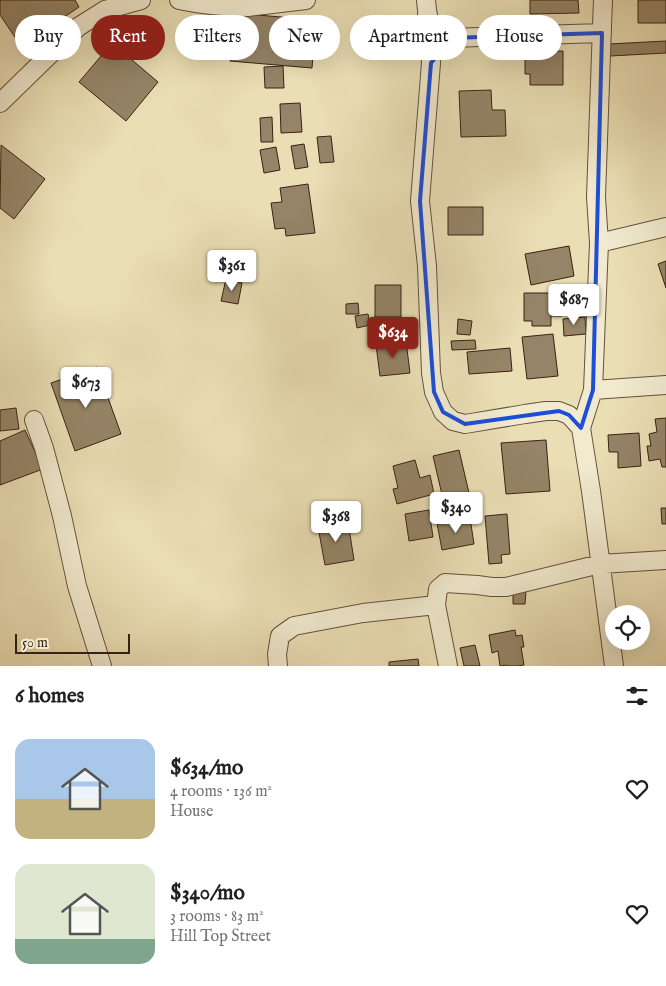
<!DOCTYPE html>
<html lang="en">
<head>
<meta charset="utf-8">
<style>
  body { margin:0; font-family:"IM FELL English",serif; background:#f6f6f6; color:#202124; height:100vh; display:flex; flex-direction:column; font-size:19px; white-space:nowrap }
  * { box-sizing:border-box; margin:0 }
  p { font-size:16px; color:#757577 }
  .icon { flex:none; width:28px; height:28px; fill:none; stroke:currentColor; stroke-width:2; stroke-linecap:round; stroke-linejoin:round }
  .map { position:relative; height:666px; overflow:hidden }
  .side { display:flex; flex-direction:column; background:#fff; flex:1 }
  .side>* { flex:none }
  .top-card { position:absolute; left:15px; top:15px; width:636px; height:45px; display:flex; gap:10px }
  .buttons { position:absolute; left:605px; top:605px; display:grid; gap:10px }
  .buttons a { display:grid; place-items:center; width:45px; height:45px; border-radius:50%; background:#fff; box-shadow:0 5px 20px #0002; font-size:25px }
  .scale { position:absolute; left:15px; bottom:12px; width:115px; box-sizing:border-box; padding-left:5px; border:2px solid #392214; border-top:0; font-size:14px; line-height:18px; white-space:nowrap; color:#392214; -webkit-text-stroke:4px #f1eace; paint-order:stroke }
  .price { position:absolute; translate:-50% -42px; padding:0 11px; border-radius:5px; background:#fff; color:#222; font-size:16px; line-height:32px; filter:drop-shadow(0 1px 2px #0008) }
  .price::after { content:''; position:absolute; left:50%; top:30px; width:15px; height:11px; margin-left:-8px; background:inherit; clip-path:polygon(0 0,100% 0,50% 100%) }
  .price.on { background:#8f2418; color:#fff }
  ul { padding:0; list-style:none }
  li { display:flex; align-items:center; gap:15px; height:125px; padding:0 15px }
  li span { display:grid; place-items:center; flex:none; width:140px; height:100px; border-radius:15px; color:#555 }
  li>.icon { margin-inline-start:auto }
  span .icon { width:60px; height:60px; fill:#fffc; stroke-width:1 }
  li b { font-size:21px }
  h2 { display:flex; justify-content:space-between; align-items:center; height:60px; padding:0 15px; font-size:21px }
  .tag { padding:0 18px; border-radius:22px; background:#fff; box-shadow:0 5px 20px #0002; font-size:18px; line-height:45px }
  .tag.on { background:#8f2418; color:#fff }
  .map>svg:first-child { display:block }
  .building { fill:#958467; stroke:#392214 }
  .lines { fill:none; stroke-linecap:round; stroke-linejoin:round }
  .minor-casing { stroke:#65513c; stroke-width:20 }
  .minor { stroke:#f1eace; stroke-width:18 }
  .marked { fill:none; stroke:#1d4ed8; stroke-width:4; stroke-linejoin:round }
</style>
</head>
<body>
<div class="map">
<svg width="666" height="666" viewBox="0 0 666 666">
  <rect width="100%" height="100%" fill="#eadeb4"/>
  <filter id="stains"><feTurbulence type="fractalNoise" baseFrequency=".004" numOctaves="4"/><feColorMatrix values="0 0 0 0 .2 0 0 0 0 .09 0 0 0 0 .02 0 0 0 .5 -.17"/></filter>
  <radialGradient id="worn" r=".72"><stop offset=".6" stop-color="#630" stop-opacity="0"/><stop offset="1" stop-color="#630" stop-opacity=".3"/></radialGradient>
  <path class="building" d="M0,0H75L79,7L21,46L0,15Z
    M530,0H578L579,13L530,14Z
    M638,0H666V23H638Z
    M234,13L316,20L312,68L230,61Z
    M666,41V53L610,56L609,44Z
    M112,43L158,82L126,121L79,82Z
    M563,51V85H530V74H525V52Z
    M283,66L284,88H265L264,67Z
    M491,90L492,110H505L506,136L461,137L459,91Z
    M300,103L302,132L281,133L280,104Z
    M272,117L273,142H261L260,118Z
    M331,136L334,162L320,163L317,137Z
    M304,144L308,167L295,169L291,146Z
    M1,145L45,179L14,219L0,208Z
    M276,147L280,170L264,173L260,150Z
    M308,184L315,233L286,236L285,228L275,229L271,203L282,202L280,188Z
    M448,207H483V235H448Z
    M569,246L574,276L531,285L525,254Z
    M666,261V288L658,264Z
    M226,279L242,283L238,304L221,301Z
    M375,285H401V317H375Z
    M524,293H562V316H551V326H532V321H524Z
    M358,303L359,314H346V304Z
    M368,314L370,325L357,328L355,316Z
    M585,317L586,334L564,336L563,319Z
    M458,319L472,321L470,335L457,334Z
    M553,334L558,376L527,379L522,337Z
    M475,340L476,349L452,350L451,341Z
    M406,341L410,373L380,376L376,345Z
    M510,348L512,371L469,374L467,352Z
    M97,367L121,434L75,451L51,383Z
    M16,408L19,429L0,431V410Z
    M666,418V467H662L660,459L649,461L647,446H651L649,434L657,432L655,419Z
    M25,430L43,469L0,485V441Z
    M639,433L641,466L618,468V452H609L608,435Z
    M546,440L550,491L506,494L501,443Z
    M459,450L469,493L443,499L433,456Z
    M415,460L420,478L430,475L434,494L397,504L393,489L398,488L393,466Z
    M661,508H666V524H662Z
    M429,510L433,537L409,541L405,514Z
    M507,514L510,554L501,555L502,563L489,564L485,516Z
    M470,518L474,544L442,550L437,523Z
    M348,522L354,560L325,565L318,527Z
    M513,590L526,591L525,604H513Z
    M515,630L516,636L522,635L524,647H521L524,665L517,666H507L506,665L500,666L498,651L492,653L489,635Z
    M475,645L480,666H464L460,648Z
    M418,659L419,666H389V662Z"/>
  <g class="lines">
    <g class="minor-casing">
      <path id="minor" d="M179,0C202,5 225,7 248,7L306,0
        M426,0C427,12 428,26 439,33C443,35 447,37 451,38L602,33
        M603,0L602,26L596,197L599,243L593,390L581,428L591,491L614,666
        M427,14L431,63L420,201L427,266L431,373L434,392L443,412L453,421L465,424L525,414L546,411H559L569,415L581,428
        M0,103L78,27L105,10L141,0
        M599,243L666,227
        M593,390L666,385
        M34,420L44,448L62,516L77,586L102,666
        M278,666L277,654L280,636L294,626L363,613L436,605
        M448,666L436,605L438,589L445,583L477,585L492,587H506L600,564L666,560"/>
    </g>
    <use href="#minor" class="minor"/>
  </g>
  <path class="marked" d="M602,33L593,390L581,428L569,415L559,411L465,424L443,412L434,392L420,201L431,63L451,38Z"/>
  <rect width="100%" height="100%" filter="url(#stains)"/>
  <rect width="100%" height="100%" fill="url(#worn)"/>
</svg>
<div class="buttons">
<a><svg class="icon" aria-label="locate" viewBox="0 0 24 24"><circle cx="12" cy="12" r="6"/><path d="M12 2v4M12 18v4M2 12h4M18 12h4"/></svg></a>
</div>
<div class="scale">50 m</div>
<b class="price" style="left:232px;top:292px">$361</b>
<b class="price" style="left:574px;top:326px">$687</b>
<b class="price on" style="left:393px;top:359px">$634</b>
<b class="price" style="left:86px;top:409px">$673</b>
<b class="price" style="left:456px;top:534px">$340</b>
<b class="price" style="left:336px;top:543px">$368</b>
<div class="top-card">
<a class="tag">Buy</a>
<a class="tag on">Rent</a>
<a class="tag">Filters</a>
<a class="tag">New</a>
<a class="tag">Apartment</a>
<a class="tag">House</a>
</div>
</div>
<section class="side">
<h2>6 homes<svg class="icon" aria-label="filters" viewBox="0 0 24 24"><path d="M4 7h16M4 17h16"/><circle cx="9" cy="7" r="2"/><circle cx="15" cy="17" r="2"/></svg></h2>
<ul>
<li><span style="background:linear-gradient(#a9c7e8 60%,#c2b280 0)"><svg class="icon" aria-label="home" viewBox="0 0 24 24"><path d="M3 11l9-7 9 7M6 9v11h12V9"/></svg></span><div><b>$634/mo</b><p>4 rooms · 136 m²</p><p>House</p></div><svg class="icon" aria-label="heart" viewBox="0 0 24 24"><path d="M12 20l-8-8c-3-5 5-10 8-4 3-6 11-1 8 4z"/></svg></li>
<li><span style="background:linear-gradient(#dfe7d0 75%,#7fa58c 0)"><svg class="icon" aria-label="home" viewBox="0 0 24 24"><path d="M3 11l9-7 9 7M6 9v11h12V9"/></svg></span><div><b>$340/mo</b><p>3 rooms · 83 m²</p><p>Hill Top Street</p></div><svg class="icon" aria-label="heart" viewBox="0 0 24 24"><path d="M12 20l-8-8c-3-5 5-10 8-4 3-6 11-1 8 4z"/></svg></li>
</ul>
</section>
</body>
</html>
